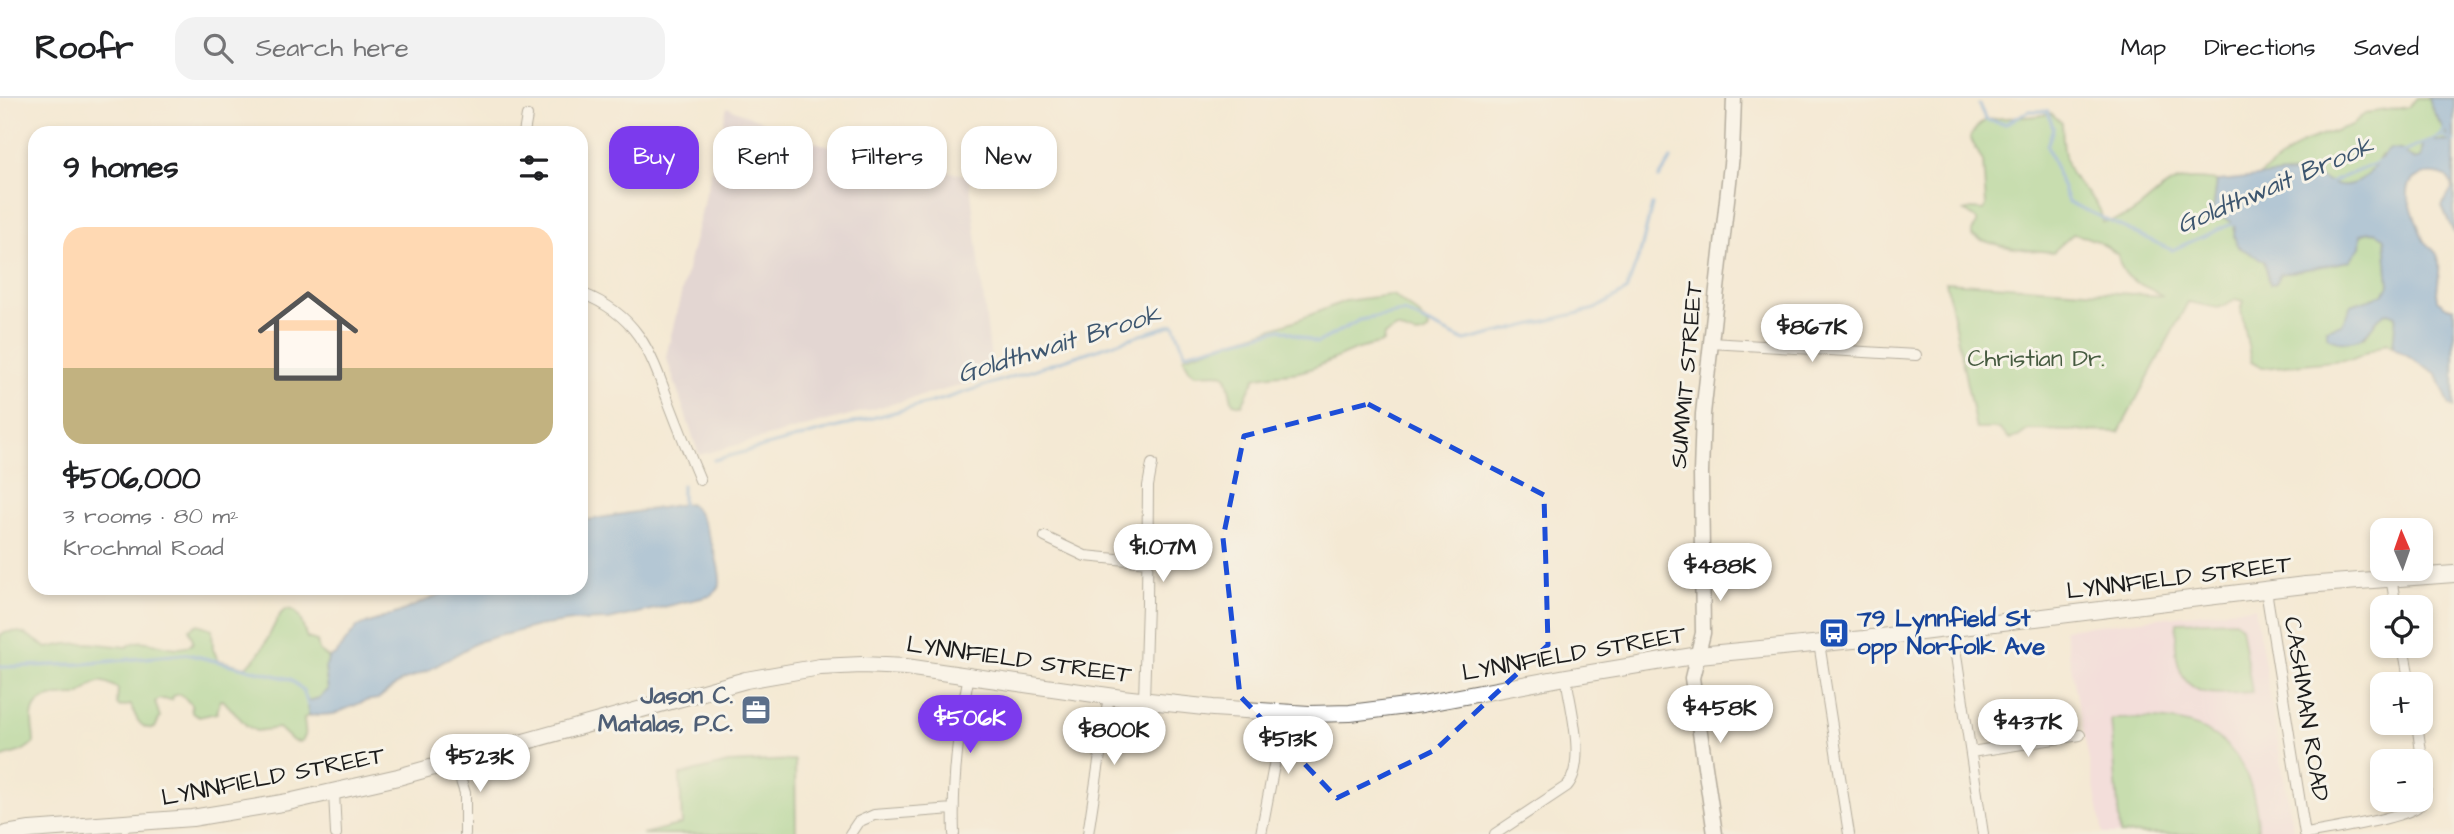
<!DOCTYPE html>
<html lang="en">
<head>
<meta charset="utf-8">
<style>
  body { margin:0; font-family:"Architects Daughter",sans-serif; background:#f2f2f2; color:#202124; height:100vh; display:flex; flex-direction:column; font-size:26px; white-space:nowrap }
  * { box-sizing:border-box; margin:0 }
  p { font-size:23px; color:#757577 }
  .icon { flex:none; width:38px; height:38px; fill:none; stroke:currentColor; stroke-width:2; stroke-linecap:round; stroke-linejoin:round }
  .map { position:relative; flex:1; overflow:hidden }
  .details { position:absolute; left:28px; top:28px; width:560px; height:469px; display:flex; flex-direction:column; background:#fff; border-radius:21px; box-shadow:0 4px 10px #0003 }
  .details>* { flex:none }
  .top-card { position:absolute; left:609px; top:28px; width:665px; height:63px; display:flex; gap:14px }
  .needle { width:46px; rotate:358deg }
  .buttons { position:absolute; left:2370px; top:420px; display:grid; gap:14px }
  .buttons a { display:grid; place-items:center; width:63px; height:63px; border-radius:14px; background:#fff; box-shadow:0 4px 10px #0003; font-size:35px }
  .price { position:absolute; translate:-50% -60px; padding:0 16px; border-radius:24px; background:#fff; color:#222; font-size:23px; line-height:46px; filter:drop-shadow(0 2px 4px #0008) }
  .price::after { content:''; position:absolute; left:50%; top:42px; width:21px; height:16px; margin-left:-10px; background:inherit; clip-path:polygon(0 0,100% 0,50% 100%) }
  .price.selected { background:#7c3aed; color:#fff }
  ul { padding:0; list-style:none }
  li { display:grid; align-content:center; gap:14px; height:371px; padding:0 35px }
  li span { display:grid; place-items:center; height:217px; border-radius:21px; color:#555 }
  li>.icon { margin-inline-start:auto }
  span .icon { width:126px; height:126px; fill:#fffc; stroke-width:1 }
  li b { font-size:30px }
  h2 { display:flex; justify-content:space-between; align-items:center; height:84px; padding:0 35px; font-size:30px }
  .pill { padding:0 24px; border-radius:21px; background:#fff; box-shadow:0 4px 10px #0003; font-size:24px; line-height:63px }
  .pill.selected { background:#7c3aed; color:#fff }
  header { display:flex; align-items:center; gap:42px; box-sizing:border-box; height:98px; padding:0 35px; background:#fff; border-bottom:2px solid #e0e0e0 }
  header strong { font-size:33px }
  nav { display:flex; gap:38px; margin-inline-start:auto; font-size:24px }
  .search { width:490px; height:63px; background:#f2f2f2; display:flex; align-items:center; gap:18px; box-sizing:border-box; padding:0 24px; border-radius:21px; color:#757577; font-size:26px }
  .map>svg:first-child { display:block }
  .built { fill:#f1d0e2 }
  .industrial { fill:#cebed0 }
  .green { fill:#93cf84; stroke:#587650; stroke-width:2 }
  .water { fill:#669dd4; stroke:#415c78; stroke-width:2 }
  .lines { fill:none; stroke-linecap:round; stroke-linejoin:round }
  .stream { stroke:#669dd4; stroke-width:3.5 }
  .street-casing { stroke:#68645c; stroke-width:12 }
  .secondary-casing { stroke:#68645c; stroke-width:17 }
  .primary-casing { stroke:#68645c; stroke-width:18 }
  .street { stroke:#fff; stroke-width:10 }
  .secondary { stroke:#fff; stroke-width:14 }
  .primary { stroke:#fff; stroke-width:16 }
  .marked { fill:none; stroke:#1d4ed8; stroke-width:5; stroke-dasharray:14 9; stroke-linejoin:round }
  .labels { text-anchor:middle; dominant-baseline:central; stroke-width:6; stroke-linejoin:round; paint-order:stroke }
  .park-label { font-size:24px; fill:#465b40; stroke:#f7f3e8 }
  .street-label { font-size:24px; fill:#1c1c1c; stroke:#f7f3e8 }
  .transit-label { font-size:24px; font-weight:bold; fill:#164399; stroke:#f7f3e8; text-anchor:start }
  .service-label { font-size:24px; font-weight:bold; fill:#4e5e75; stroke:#f7f3e8; text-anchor:end }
  .water-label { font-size:26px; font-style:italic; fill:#3d566f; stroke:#f7f3e8 }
</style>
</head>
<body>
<header>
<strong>Roofr</strong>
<div class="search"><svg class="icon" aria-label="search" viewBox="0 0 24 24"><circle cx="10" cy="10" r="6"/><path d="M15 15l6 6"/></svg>Search here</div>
<nav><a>Map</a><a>Directions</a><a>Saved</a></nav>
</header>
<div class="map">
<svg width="2454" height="736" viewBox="0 0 2454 736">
  <rect width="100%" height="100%" fill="#f7f3e8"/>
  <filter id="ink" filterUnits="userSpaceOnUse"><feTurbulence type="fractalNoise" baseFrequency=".0143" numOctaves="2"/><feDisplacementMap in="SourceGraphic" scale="14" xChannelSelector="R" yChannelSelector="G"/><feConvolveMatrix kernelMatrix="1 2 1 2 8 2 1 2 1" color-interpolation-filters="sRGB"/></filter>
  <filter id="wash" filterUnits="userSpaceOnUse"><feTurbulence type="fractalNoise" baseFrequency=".00686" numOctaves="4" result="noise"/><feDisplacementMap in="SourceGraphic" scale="28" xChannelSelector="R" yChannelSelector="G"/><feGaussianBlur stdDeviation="1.57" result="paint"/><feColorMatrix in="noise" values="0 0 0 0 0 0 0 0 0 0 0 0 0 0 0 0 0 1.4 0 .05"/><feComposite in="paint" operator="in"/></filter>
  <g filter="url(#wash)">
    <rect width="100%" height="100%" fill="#f4e9d4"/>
    <path class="built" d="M2255,509L2294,736H2103L2064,531Z"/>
    <path class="industrial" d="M727,9L813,44L969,78L993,279L699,357L666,258Z"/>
    <path class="green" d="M2417,0H2428C2432,17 2444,28 2450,44L2428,42L2423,47L2422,60L2415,62L2401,52L2381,57C2373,74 2359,90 2338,87C2329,86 2321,80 2312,77C2295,73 2273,78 2256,80L2302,45L2352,27L2365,15L2408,9Z
      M2051,15L2062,25C2063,42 2063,58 2070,74C2079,92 2103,102 2102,124C2140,121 2144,100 2173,85C2186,79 2203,81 2217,83L2213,113L2235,126L2234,138L2265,163L2270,186L2280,176L2349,163L2361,137C2371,133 2377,133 2385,140L2389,187L2384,196L2351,207L2342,226L2327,231L2364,240L2381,217L2389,214L2396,217L2393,249L2387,245L2353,261L2264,270L2251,263L2241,212L2244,203L2236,201L2218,210L2188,204L2119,334L2028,332L2018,339L2010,341L1999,331H1976L1946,184L2163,198C2141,184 2123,186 2118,157C2104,145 2091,139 2073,136L2053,154C2026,152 1998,150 1972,138V133L1977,126V122L1964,113L1972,111L1984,112L1986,107L1983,64L1970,39C1973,34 1978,26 1985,23C1998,17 2032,22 2051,15Z
      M1390,197L1395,198C1407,210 1424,215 1429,232C1417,242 1409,234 1397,230L1384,237L1383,244L1380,246C1349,250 1330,266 1303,273C1287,277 1271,275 1255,280L1242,307L1233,305C1222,270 1235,275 1195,276L1189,271L1183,259L1297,222L1345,203Z
      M286,511C301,511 302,528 307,540L317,543L319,553L329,560L325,570L328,592L319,600L308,603V618L304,620C304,630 309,638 300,644L293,643L279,630L256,633L247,628L223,602H220L217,615L199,619L192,615L191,606L180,596L173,598L172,602L160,601L155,604L160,619L155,630C140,633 135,618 131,607L120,609L117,606L118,591C96,577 96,586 79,597C60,598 33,595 32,621C32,629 34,637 34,645L22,653L0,660V537C18,527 32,540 47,550L66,546L90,545L127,549C145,533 171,559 192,546L193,542L189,531L198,526L212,531L213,551L218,562L245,569C267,556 274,517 286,511Z
      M2235,522L2241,528L2252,594C2238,595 2222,597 2208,595C2174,589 2174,551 2177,524Z
      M2111,621C2165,619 2221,619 2246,676C2254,695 2258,712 2258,733L2221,736H2120Z
      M795,662L796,736H642L682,726L680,677L728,665Z"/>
    <path class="water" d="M2428,0H2454V136L2442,108L2453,88L2448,80C2432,72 2407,75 2408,97C2408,101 2422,139 2424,143C2428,149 2436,151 2438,159C2442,172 2436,189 2437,202L2447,209H2454V310L2450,308L2437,277L2393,249L2396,217L2389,214C2370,220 2373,242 2349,243C2340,244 2335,243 2327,238V231L2342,226L2351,207L2384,196L2389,187L2385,140C2377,133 2371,133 2361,136L2360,149L2349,163L2280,176L2276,185L2270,186L2264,163L2237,148L2234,138L2235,126L2213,113L2217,83C2247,82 2279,73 2310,77C2324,79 2335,91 2351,86C2372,81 2375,62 2390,51L2401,52L2414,62L2421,60L2423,47L2428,42L2450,44C2445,28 2432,17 2428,0Z
      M689,405C704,414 721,468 720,486C720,492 714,495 710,498L609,522L573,523L538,528L480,543L427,573L400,584L378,601L365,603L334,616L308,618V603L319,600L328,592L325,570L329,560L335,557L357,529L400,514L455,490H581V423Z"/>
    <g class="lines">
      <path class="stream" d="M1979,7L1986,22L2005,26L2029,13H2048L2053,30L2047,48L2068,104L2172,152L2236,124
        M2441,38L2454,43
        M2401,55L2441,38L2447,27
        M1659,80L1671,61
        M2327,86L2381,63
        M714,362L944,301L1174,226L1185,255L1281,231L1317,245L1360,222L1404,214L1465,243L1595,211L1626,193L1641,152L1652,107
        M682,387V407
        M0,569L81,566L187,556L290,581L303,592L308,607H312"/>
    </g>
  </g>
  <g filter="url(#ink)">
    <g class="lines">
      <g class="street-casing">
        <path id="street" d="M524,35L527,18
          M581,195C638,217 650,253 669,305C679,331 689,356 700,382
          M1710,245L1916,257
          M1045,439L1085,458L1148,464
          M2391,480L2396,509
          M2266,492L2305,736
          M1952,531L1983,736
          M1819,545L1849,736
          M2403,548L2410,586
          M1144,602L1147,505L1148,388L1152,366
          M1971,654L2080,637
          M454,662L465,695V736
          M334,694L336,736
          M850,736L858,724L874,717L953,711
          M954,736C952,681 958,631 969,577
          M1088,736L1109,598
          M1261,736L1284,615
          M1495,736L1567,688C1587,665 1570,608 1566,579
          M2307,736C2331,731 2399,721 2417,709C2424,704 2425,698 2426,690L2417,625"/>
      </g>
      <g class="secondary-casing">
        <path id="secondary" d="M1715,736L1692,580L1703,535L1701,375L1703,316L1732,57L1734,0"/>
      </g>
      <g class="primary-casing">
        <path id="primary" d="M6,736L30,732L192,720L288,704L398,679L746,582L820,569L862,567L906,569L1122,600L1213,610L1309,616L1350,615L1422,606L1566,579L1699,557L1864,541L2305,487L2454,476"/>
      </g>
      <use href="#street" class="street"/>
      <use href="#secondary" class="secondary"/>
      <use href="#primary" class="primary"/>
    </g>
  </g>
  <path d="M0 0H2454V736H0ZM1368,306L1544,397L1548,547L1435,652L1337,700L1240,598L1223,440L1244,338Z" fill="#f4e9d4" fill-opacity=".55" fill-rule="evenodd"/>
  <path class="marked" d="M1368,306L1544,397L1548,547L1435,652L1337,700L1240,598L1223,440L1244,338Z"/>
  <defs>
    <g id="bus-square" transform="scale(1.575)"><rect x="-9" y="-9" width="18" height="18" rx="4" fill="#1a4fb4" stroke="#f7f3e8"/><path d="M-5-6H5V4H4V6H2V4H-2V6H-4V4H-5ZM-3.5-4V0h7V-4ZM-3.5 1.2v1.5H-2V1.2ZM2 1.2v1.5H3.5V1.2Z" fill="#fff"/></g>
    <g id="office-square" transform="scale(1.575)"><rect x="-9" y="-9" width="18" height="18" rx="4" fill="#5c6f8a" stroke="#f7f3e8"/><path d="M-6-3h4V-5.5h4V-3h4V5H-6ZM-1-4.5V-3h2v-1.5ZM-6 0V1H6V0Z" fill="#fff"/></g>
  </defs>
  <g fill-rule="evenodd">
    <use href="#bus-square" x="1834" y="535"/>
    <use href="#office-square" x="756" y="612"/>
  </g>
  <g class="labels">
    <g class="park-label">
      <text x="2036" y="261">Christian Dr.</text>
    </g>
    <g class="street-label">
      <text transform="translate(1687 277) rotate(-85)">SUMMIT STREET</text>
      <text transform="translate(2179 480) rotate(-7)">LYNNFIELD STREET</text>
      <text transform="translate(1574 556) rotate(-10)">LYNNFIELD STREET</text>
      <text transform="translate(1019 562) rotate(8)">LYNNFIELD STREET</text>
      <text transform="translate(2306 611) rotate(81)">CASHMAN ROAD</text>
      <text transform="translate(273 679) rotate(-11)">LYNNFIELD STREET</text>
    </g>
    <g class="transit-label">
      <text x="1857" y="521">79 Lynnfield St<tspan x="1857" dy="28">opp Norfolk Ave</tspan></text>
    </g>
    <g class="service-label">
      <text x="733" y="598">Jason C.<tspan x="733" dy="28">Matalas, P.C.</tspan></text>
    </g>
    <g class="water-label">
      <text transform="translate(2275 87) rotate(-23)">Goldthwait Brook</text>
      <text transform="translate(1059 246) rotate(-17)">Goldthwait Brook</text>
    </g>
  </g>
</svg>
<div class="buttons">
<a><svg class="needle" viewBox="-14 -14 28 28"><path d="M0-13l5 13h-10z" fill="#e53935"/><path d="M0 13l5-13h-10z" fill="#757577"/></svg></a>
<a><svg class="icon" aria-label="locate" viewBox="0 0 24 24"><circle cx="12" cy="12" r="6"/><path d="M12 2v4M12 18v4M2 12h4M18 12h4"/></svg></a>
<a>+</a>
<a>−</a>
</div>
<b class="price" style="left:1812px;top:266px">$867K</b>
<b class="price" style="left:1163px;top:486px">$1.07M</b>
<b class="price" style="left:1720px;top:505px">$488K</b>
<b class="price" style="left:1720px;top:647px">$458K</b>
<b class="price selected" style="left:970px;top:657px">$506K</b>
<b class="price" style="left:2028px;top:661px">$437K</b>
<b class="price" style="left:1114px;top:669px">$800K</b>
<b class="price" style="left:1288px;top:678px">$513K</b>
<b class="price" style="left:480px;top:696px">$523K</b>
<div class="top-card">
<a class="pill selected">Buy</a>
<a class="pill">Rent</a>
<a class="pill">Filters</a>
<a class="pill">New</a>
</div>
<section class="details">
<h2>9 homes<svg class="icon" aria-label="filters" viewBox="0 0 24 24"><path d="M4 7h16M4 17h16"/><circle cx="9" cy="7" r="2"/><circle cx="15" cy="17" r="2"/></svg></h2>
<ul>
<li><span style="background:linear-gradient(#ffd9b3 65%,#c2b280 0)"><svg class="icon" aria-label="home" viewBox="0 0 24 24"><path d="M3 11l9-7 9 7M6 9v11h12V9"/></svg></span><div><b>$506,000</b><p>3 rooms · 80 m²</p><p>Krochmal Road</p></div></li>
</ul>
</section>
</div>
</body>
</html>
